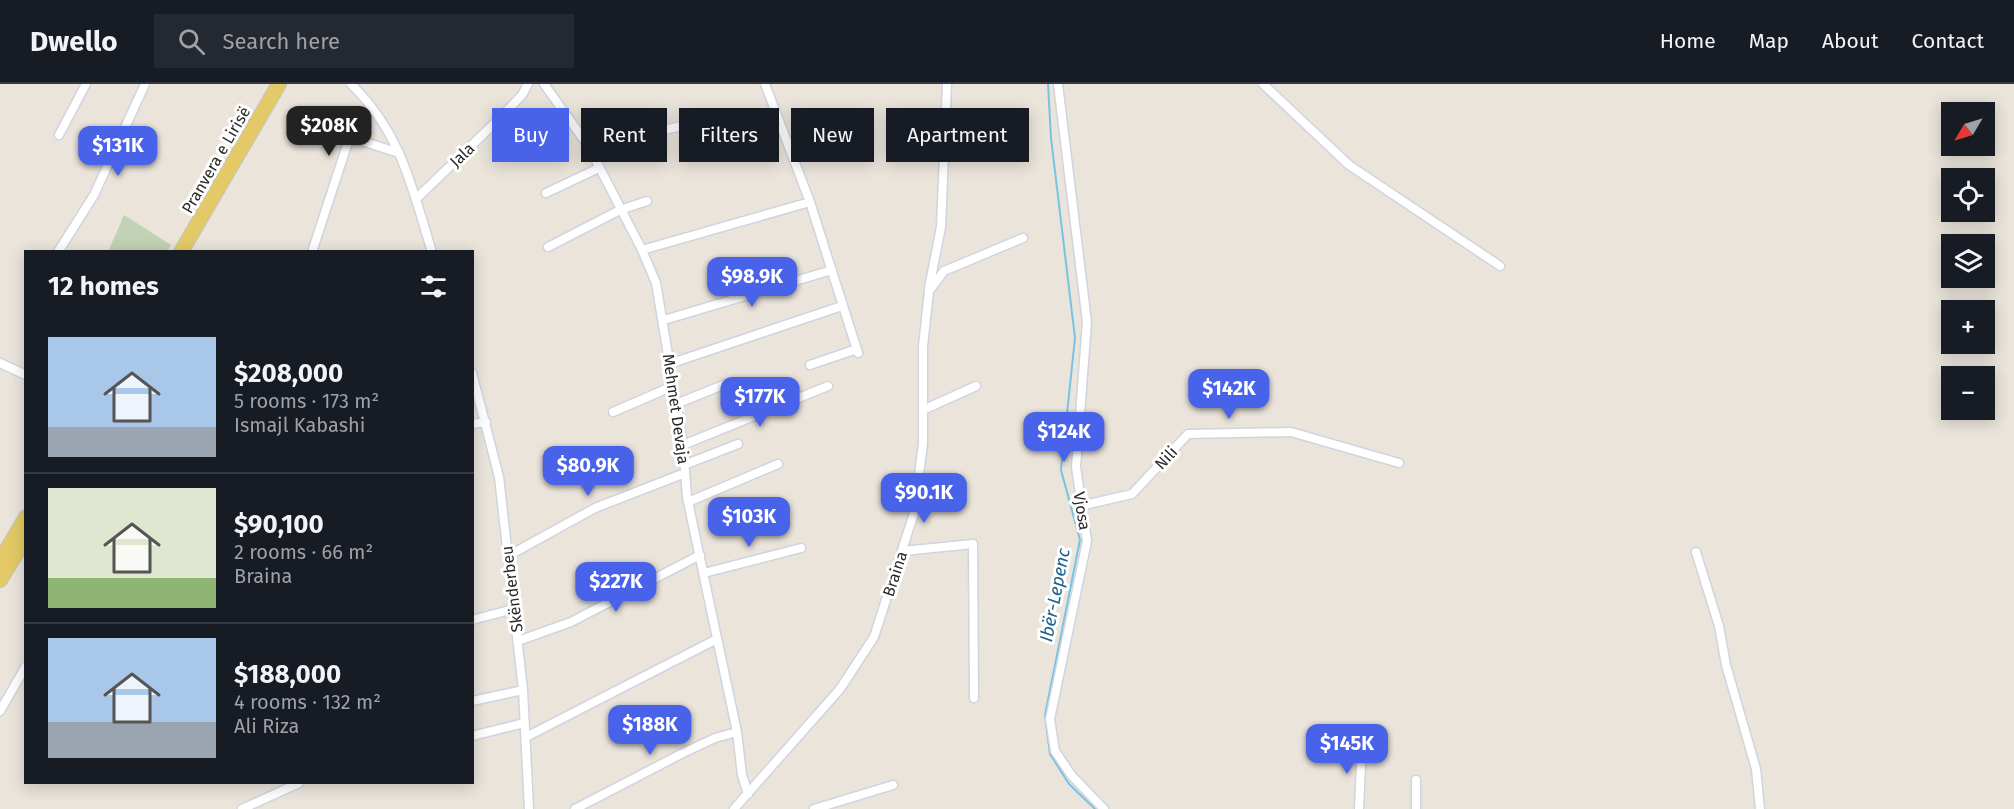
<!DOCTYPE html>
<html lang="en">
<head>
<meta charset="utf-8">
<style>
  body { margin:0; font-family:"Fira Sans",sans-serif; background:#242831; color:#f1f3f6; height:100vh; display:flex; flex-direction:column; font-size:22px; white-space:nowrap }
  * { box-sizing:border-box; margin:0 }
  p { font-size:20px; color:#9ea1a6 }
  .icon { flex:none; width:33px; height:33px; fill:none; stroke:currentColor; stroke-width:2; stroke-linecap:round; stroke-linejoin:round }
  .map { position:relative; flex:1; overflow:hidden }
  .sheet { position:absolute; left:24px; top:166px; width:450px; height:534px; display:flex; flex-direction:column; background:#171b24; border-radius:0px; box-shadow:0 3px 15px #0003 }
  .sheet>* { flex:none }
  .top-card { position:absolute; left:492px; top:24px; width:570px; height:54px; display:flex; gap:12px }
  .needle { width:39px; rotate:232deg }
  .controls { position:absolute; left:1941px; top:18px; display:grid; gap:12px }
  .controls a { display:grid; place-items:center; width:54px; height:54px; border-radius:0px; background:#171b24; box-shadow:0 3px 15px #0003; font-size:30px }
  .price { position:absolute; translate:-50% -51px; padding:0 14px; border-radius:12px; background:#4862ea; color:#fff; font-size:20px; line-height:39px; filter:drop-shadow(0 2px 3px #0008) }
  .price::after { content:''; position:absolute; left:50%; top:36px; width:18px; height:14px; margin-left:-9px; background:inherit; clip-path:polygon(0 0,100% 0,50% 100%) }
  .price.active { background:#222; color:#fff }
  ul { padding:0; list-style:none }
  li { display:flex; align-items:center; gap:18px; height:150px; padding:0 24px }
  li+li { border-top:2px solid #363941 }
  li span { display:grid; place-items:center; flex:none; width:168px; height:120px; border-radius:0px; color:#555 }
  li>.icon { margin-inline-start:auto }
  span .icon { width:72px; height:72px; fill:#fffc; stroke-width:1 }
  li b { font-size:26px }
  h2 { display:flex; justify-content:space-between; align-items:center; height:72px; padding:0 24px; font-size:26px }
  .tag { padding:0 21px; border-radius:0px; background:#171b24; box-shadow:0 3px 15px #0003; font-size:21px; line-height:54px }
  .tag.active { background:#4862ea; color:#fff }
  header { display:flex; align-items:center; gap:36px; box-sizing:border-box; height:84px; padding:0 30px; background:#171b24; border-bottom:2px solid #363941 }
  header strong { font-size:28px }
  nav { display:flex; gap:33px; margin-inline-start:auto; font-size:21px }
  .search { width:420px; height:54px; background:#242831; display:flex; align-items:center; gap:15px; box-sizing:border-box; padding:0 21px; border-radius:0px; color:#9ea1a6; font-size:22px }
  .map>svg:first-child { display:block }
  .cemetery { fill:#c2d2b4 }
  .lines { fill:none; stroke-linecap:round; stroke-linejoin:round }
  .stream { stroke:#76c4e4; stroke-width:2 }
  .minor-casing { stroke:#d1d3e0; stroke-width:11 }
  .primary-casing { stroke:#c3c3c3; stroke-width:16 }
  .minor { stroke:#fff; stroke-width:8 }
  .primary { stroke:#e4ca66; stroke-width:14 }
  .labels { text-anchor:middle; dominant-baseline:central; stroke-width:6; stroke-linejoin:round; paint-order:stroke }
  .street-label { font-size:16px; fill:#292929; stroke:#fff }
  .water-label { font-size:18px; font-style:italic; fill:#18628d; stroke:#fff }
</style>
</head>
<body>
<header>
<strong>Dwello</strong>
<div class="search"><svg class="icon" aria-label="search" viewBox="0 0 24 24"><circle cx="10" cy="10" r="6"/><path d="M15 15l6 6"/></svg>Search here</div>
<nav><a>Home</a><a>Map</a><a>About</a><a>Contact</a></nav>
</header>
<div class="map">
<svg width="2014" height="725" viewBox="0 0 2014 725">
  <rect width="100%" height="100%" fill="#eae4db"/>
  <path class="cemetery" d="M124,131L171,161L167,168H108Z"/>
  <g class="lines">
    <path class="stream" d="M1048,0L1051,54L1075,254L1061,386L1080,456L1045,631L1050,670L1069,700L1095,725"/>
    <g class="minor-casing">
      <path id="minor" d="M351,0C401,48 412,104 432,168
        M544,0L589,63L642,166L656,199L683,361L687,413L737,648L742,691L748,710
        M765,0L810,118L858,269
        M1058,0L1087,238L1076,383L1087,457L1050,635L1055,667L1072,692L1104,725
        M1263,0L1349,81L1500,182
        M59,51L86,0
        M589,63L726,32
        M546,109L599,84
        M417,114L499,35L522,11L528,0
        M548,163L620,126L647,117
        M642,166L810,118
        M58,168L94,111L145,0
        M312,168L348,58L359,56L399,69
        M929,204L941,143L947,0
        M664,236L832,186
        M0,279L26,291
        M669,280L839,223
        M810,281L857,265
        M472,289L499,393L523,606L529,725
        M676,320L728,299L734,300L740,317
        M923,326L976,302
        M613,328L673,302
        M472,340L486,338
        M683,361L828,302
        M684,381L738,360
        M688,418L778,380
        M1080,422L1132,410L1188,350L1291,348L1399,379
        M903,467L973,460L974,614
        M1696,468L1719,542L1726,581L1756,685L1760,725
        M508,472L595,424L685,389
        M704,489L801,464
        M472,536L513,525
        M518,557L571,538L700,471
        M472,617L523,606
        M0,627L26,582
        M472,652L524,639
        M526,653L717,555
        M242,725L299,699
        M575,725L683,669L715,654L737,648
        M734,725L840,605L874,553L914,429L923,360V262L929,207L944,187L1023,154
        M814,725L893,701
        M1359,725L1362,657
        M1416,725V696"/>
    </g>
    <g class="primary-casing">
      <path id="primary" d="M181,168L279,0
        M0,477L26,433
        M0,496L26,454"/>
    </g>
    <use href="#minor" class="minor"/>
    <use href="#primary" class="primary"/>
  </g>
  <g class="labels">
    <g class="street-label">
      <text transform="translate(462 71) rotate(-44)">Jala</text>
      <text transform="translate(216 76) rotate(-60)">Pranvera e Lirisë</text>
      <text transform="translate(676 325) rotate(82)">Mehmet Devaja</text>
      <text transform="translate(1166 374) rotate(-47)">Nili</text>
      <text transform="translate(1082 427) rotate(81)">Vjosa</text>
      <text transform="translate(895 490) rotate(-72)">Braina</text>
      <text transform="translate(512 505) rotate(-97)">Skënderbeu</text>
    </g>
    <g class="water-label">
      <text transform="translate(1055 511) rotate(-79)">Ibër-Lepenc</text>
    </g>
  </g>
</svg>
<div class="controls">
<a><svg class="needle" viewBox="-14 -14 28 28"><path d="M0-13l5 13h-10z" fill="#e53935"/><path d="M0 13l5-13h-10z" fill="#9ea1a6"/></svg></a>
<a><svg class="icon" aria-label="locate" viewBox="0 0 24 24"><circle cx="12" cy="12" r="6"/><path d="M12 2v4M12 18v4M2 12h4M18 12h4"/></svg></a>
<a><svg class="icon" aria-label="layers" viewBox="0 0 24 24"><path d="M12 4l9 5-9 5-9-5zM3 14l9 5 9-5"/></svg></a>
<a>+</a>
<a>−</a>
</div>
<b class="price active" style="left:329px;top:73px">$208K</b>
<b class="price" style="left:118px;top:93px">$131K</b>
<b class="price" style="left:752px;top:224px">$98.9K</b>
<b class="price" style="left:1229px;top:336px">$142K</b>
<b class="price" style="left:760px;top:344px">$177K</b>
<b class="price" style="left:1064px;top:379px">$124K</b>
<b class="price" style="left:588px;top:413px">$80.9K</b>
<b class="price" style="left:924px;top:440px">$90.1K</b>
<b class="price" style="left:749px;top:464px">$103K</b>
<b class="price" style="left:616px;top:529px">$227K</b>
<b class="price" style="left:650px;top:672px">$188K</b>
<b class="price" style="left:1347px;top:691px">$145K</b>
<div class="top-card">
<a class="tag active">Buy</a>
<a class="tag">Rent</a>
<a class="tag">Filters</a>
<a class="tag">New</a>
<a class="tag">Apartment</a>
</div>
<section class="sheet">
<h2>12 homes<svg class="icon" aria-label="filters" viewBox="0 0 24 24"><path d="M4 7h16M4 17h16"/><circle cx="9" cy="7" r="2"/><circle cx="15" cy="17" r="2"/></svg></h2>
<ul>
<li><span style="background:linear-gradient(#a9c7e8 75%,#9aa5b1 0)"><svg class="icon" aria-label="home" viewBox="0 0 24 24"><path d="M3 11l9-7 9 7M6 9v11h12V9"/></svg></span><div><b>$208,000</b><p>5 rooms · 173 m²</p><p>Ismajl Kabashi</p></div></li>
<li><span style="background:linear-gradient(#dfe7d0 75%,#8fb573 0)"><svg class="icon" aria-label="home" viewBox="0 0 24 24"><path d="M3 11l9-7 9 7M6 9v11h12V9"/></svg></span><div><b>$90,100</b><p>2 rooms · 66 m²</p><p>Braina</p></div></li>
<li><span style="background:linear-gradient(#a9c7e8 70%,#9aa5b1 0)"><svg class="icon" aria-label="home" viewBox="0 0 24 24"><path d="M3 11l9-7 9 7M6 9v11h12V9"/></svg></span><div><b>$188,000</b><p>4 rooms · 132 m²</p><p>Ali Riza</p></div></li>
</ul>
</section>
</div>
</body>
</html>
